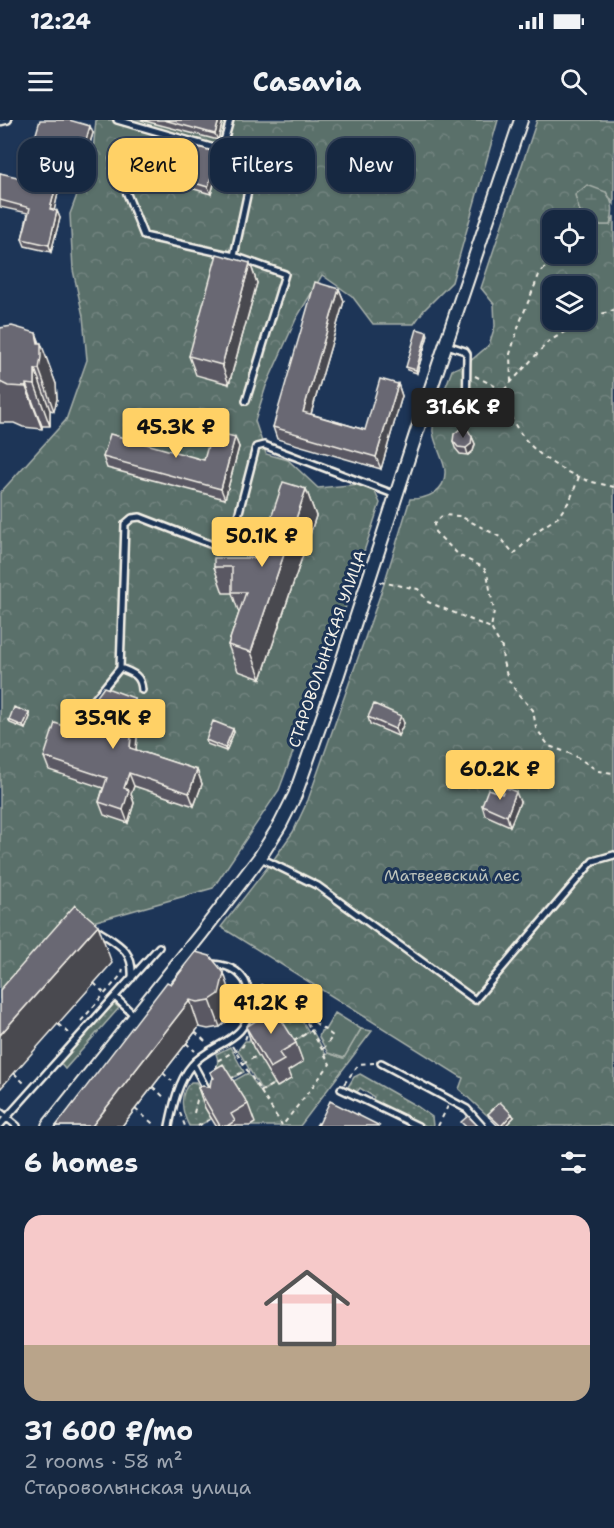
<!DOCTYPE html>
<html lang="en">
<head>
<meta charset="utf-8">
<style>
  body { margin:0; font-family:"Shantell Sans",sans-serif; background:#1f3048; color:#f1f3f6; height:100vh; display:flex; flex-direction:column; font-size:22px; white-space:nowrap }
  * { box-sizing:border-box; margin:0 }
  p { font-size:20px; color:#9ea6b1 }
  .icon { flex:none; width:33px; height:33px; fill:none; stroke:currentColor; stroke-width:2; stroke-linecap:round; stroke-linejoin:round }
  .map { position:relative; height:1006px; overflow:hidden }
  .side { display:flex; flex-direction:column; background:#162841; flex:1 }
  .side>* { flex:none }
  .top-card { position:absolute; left:18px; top:18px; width:579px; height:54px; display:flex; gap:12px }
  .buttons { position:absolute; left:542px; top:90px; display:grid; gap:12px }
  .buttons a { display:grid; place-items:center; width:54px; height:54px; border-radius:12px; background:#162841; box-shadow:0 2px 4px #0004,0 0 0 2px #35445a; font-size:30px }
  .price { position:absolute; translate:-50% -51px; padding:0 14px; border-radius:6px; background:#ffd166; color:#111; font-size:20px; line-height:39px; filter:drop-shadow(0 2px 3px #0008) }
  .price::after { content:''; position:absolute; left:50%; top:36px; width:18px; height:14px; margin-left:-9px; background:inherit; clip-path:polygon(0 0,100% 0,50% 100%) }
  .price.on { background:#222; color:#fff }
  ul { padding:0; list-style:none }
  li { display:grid; align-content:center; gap:12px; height:318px; padding:0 24px }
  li+li { border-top:2px solid #35445a }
  li span { display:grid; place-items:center; height:186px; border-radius:18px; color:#555 }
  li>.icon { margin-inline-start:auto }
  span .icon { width:108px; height:108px; fill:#fffc; stroke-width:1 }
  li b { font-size:26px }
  h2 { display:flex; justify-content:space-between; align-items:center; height:72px; padding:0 24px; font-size:26px }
  .pill { padding:0 21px; border-radius:18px; background:#162841; box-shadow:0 2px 4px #0004,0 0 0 2px #35445a; font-size:21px; line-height:54px }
  .pill.on { background:#ffd166; color:#111 }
  .status { display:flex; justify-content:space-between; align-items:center; height:42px; padding:0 30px; background:#162841; direction:ltr }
  .status svg { height:16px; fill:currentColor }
  header { display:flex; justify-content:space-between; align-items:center; height:78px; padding:0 24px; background:#162841; font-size:27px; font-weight:700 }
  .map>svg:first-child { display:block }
  .grass { fill:url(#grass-dots); stroke:#a7b0a9; stroke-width:1.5 }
  .forest { fill:url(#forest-crowns); stroke:#a7b0a9; stroke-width:1.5; fill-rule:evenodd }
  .wetland { fill:url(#wetland-marsh); stroke:#a7b0a9; stroke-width:1.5 }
  .green { fill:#5a6f6a; stroke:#a7b0a9; stroke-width:1.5 }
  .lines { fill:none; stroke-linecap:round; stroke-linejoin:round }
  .service-casing { stroke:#f4f1e8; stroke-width:10 }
  .tertiary-casing { stroke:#f4f1e8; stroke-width:16 }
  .path { stroke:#f4f1e8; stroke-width:2; stroke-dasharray:4.5 4.5; stroke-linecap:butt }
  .service { stroke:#1d3557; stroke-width:5 }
  .tertiary { stroke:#1d3557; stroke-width:12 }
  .wall { fill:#5a5963; stroke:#f4f1e8; stroke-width:1.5 }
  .shaded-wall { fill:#4a4850; stroke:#f4f1e8; stroke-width:1.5 }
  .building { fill:#696773; stroke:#f4f1e8; stroke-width:1.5 }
  .labels { text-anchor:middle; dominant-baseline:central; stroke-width:6; stroke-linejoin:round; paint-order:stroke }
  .street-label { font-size:16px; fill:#f4f1e8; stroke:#1d3557 }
  .park-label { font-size:16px; fill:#bec4bc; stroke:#1d3557 }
</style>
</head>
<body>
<div class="status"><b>12:24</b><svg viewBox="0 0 49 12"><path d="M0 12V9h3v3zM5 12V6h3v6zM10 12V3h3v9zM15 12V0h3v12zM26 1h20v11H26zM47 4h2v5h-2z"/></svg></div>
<header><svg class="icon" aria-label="menu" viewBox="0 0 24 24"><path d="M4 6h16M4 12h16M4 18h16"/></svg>Casavia<svg class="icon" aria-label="search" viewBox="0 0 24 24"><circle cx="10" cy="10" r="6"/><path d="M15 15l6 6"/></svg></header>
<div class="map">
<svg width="614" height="1006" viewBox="0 0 614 1006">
  <defs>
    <pattern id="grass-dots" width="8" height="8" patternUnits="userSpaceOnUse" patternTransform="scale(1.5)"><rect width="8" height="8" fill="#5a6f6a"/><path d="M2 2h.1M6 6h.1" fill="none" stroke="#72847f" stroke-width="1.8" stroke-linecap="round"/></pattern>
    <pattern id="forest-crowns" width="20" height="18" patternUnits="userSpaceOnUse" patternTransform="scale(1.5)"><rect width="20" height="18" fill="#5a6f6a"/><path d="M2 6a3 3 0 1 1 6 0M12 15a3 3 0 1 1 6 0" fill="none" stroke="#72847f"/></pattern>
    <pattern id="wetland-marsh" width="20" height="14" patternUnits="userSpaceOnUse" patternTransform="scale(1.5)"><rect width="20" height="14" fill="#5a6f6a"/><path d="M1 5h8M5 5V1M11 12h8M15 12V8" fill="none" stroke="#72847f"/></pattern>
  </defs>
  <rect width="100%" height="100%" fill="#1d3557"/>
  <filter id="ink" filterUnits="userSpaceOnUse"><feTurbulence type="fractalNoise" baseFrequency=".0167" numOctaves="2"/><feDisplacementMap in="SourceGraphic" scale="12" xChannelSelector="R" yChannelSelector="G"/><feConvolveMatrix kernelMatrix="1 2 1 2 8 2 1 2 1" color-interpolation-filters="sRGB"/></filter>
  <g filter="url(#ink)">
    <path class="grass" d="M111,881L119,888L65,949L58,941Z
      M287,894L303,902L309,912L291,923L275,963L262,971L238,930L245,921H249L250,916Z
      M230,927L244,952L214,968L210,963C216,954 220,942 216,934Z
      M360,954L418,987L432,997L433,1006H426L372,981L374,977L360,968L357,972L348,967L354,957Z
      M191,962H196L209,985L205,988L211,999L198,1006H189C182,992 178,974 191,962Z"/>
    <path class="forest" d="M96,0H498L452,162L424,190L414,204H373L352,176L322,155L296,199L266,266L255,301L266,334L288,340L318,368L371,363L380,383L335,519L279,670L213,768L68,809L0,878V373L66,300L87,240L83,196L73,150L70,94L93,31Z
      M537,0H614V84L606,72L579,89L585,100H552V134H585V101L588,105H610L614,96V1006H505L513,997L501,985L489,997L459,969L463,958L221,807L274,739L293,712L308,680L384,464L410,379C427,379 446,372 445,351C445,342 434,323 433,312C431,301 448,262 452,250L468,243L489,225L495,206L494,184L481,168ZM552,166H585V200H552Z
      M361,909L372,911L300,1006H250L230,963L248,953L261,972L275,963L278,967L290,959L286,952L291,923L312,910L326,935L328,933L343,938Z"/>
    <path class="wetland" d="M587,65L606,72C614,84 614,91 610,105H587L579,89L575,75Z"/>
    <path class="green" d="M335,893L361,909L344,938L328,933L319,917L321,911L325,910Z"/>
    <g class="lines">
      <g class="service-casing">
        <path id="service" d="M117,0L218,29L249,66L234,136L285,154L246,281
          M0,2L8,0
          M221,32L230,0
          M113,39L144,116L234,136
          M447,225L465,231L467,234L466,303
          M120,548C133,553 141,555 142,570
          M80,597L120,548L125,404L132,398L140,397L215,426L227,425L232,419L256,327L264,325L396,375
          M261,738L318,766L475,880L593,741L614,735
          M97,810C117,824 134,829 132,858
          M115,877L135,896
          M381,943L467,989L482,1006
          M193,944L208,972
          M341,969L418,1006
          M0,992L17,1006
          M0,1005L159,827
          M169,1006C173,986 178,961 192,945C211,922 250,922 249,884C249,876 249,868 245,861C237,848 224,844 209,844"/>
      </g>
      <g class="tertiary-casing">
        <path id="tertiary" d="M48,1006L201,814L260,737L280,705L295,675L338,554L431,268L521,0"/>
      </g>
      <path class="path" d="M576,100L580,95
        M585,199L614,190
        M475,256L503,270
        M511,262L510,234L520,202L539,155L556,134
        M504,270C509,313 540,340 578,357C589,362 602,364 614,367
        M504,270L548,222L584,200
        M579,357L570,380L558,397L537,411L514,434L500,417L460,396L443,395L434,404L435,412L460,436L483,447L487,453L494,491L491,508L502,528L503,542L508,559L518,574L533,590L536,608L549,626L574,635L598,651L614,653
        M380,462L418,469L428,482L491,508
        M94,863L105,874
        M256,871L260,864L288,884L286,889
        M277,895L286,889L306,901L330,944L282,1006
        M81,901L122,854L123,847
        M306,901H313L333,916L323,929
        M58,904L69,914
        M195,912L207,923
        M294,921L312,910
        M186,923L195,931
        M232,926L282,1005
        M243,944L258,935
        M216,949L217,941L243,926L247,914
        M14,953L25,964
        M163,953L172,961
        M230,959L246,950
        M344,964L359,944L374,943
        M153,967L166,979
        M260,972L275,963
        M135,989L156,1006
        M180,993L185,1006
        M194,993L197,980L202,976
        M198,1006L211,999
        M316,1006L323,996
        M438,1006L448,986"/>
      <use href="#service" class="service"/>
      <use href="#tertiary" class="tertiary"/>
    </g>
    <path class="wall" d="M141,0H223L218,20Z
      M93,13L81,52L34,38L31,31Z
      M218,33L221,40L211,74L167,61L164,54Z
      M0,53L58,73L54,90L57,91L60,98L51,132L25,126L22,119L28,93L0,87Z
      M250,143L257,163L229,264L196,255L189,236Z
      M339,169L344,181L311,294L365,310L398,264L402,276L381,349L277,319L273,307Z
      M0,208L36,213L56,264L57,279L54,291L50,290V306H42V309L23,307L14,303H0Z
      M428,215L417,253L407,250L406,247Z
      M235,317L239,327L225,379L107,348L103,337L204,340Z
      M472,317L475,324L473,331L468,335L460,334L455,328L453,321Z
      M306,369L316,396L261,559L238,551L228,525L239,493L232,473H223L214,447L258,438Z
      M134,578L139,591L136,630L197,650L202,664L194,686L134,666L131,674L134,683L128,703L104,695L99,682L103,668L49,650L44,637L73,609Z
      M29,593L30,597L25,609L10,603L9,600Z
      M368,597L404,603L398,616L370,604Z
      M233,609L234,612L226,631L207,624L206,620Z
      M520,682L510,706L485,695L482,685Z
      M171,864L233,880L228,900L220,907L208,909L199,907L122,1006H56Z
      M258,891L296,923L303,942L288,951L291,959L277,967L253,927L246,907L261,898Z
      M210,952L248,984L255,1003L250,1006H216L205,988L198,968L210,967L213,959Z
      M488,994L514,997L505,1006H498L489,997Z"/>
    <path class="shaded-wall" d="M219,0H223L218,20L215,14Z
      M90,6L93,13L81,52L79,45Z
      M218,33L221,40L211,74L208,67Z
      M56,66L58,73L53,96L50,89Z
      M57,91L60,98L51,132L49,125Z
      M250,143L257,163L229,264L222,245Z
      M339,169L344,181L308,304L303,292Z
      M427,212L428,215L417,253L416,250Z
      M36,213L41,228V223L56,264L57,279L54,291L39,249L38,223Z
      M35,249L50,290V306L35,265Z
      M26,264L42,306V309L26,267Z
      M398,264L402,276L381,349L376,337Z
      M235,317L239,327L225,379L221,369Z
      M472,317L475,324L473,331L468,335L466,328Z
      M306,369L316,396L261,559L251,532Z
      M134,578L139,591L135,642L130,628Z
      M29,593L30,597L25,609L23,606Z
      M401,596L404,603L398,616L395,609Z
      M233,609L234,612L226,631L225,628Z
      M197,650L202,664L194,686L189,673Z
      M129,653L134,666L131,674L134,683L128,703L123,690L124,668Z
      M516,672L520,682L510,706L507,696Z
      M98,805L112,843L0,969V915Z
      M224,853L233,880L228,900L220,907L210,880Z
      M190,880L199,907L122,1006H92Z
      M512,994L514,997L505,1006H501Z"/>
    <path class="building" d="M40,0H69L90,6L79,45L31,31Z
      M164,0H219L215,14Z
      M175,20L218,33L208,67L164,54Z
      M0,53L56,66L50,89L57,91L49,125L22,119L30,88L0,80Z
      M217,134L250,143L222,245L189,236Z
      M315,162L339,169L303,292L365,310L380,259L398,264L376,337L273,307Z
      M12,206L36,213L38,223H41V237L39,249H35V265L26,264V267L8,266L0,262V208Z
      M417,209L427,212L416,250L406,247Z
      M460,309L468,310L472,317L471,324L466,328L458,327L453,321L454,314Z
      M212,311L235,317L221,369L103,337L110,314L204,340Z
      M283,362L306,369L251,532L228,525L246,472H232V447H214V438H258Z
      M104,567L134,578L130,628L197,650L189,673L129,653L124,668L129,670L123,690L99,682L107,658L44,637L55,603L73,609Z
      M374,584L401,596L395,609L368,597Z
      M14,587L29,593L23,606L9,600Z
      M213,601L233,609L225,628L206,620Z
      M505,667L516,672L507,696L482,685L488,669L502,674Z
      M75,785L98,805L0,915V870Z
      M196,832L210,836L224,853L219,874L210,880L198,882L190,880L92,1006H56L167,862L171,864Z
      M271,883L296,923L279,933L284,940L270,948L246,907L262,897L258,891Z
      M223,944L248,984L231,994L235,1001L227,1006H220L198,968L203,965L206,967H210L211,960L214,958L210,952Z
      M330,981L380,1006H318Z
      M500,982L512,994L501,1006L488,994Z
      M468,996L478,1006H465L461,1002Z"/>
  </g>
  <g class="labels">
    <g class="street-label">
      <text transform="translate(327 529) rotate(-71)">СТАРОВОЛЫНСКАЯ УЛИЦА</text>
    </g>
    <g class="park-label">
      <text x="452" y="755">Матвеевский лес</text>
    </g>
  </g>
</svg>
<div class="buttons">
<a><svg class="icon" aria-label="locate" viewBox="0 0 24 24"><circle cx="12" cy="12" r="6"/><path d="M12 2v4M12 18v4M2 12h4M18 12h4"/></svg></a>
<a><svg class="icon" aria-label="layers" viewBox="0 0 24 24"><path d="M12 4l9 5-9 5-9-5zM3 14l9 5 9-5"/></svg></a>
</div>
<b class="price on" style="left:463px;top:319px">31.6K ₽</b>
<b class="price" style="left:176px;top:339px">45.3K ₽</b>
<b class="price" style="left:262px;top:448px">50.1K ₽</b>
<b class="price" style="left:113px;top:630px">35.9K ₽</b>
<b class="price" style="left:500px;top:681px">60.2K ₽</b>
<b class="price" style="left:271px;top:915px">41.2K ₽</b>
<div class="top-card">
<a class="pill">Buy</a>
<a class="pill on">Rent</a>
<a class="pill">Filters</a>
<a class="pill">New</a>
</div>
</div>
<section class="side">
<h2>6 homes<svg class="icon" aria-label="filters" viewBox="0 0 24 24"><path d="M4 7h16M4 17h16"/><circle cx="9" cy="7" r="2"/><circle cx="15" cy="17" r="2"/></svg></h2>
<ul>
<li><span style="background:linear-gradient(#f6c9c9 70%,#b9a48a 0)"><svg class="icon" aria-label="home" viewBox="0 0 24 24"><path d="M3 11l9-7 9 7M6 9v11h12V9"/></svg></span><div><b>31 600 ₽/mo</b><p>2 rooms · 58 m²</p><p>Староволынская улица</p></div></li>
</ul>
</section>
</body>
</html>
